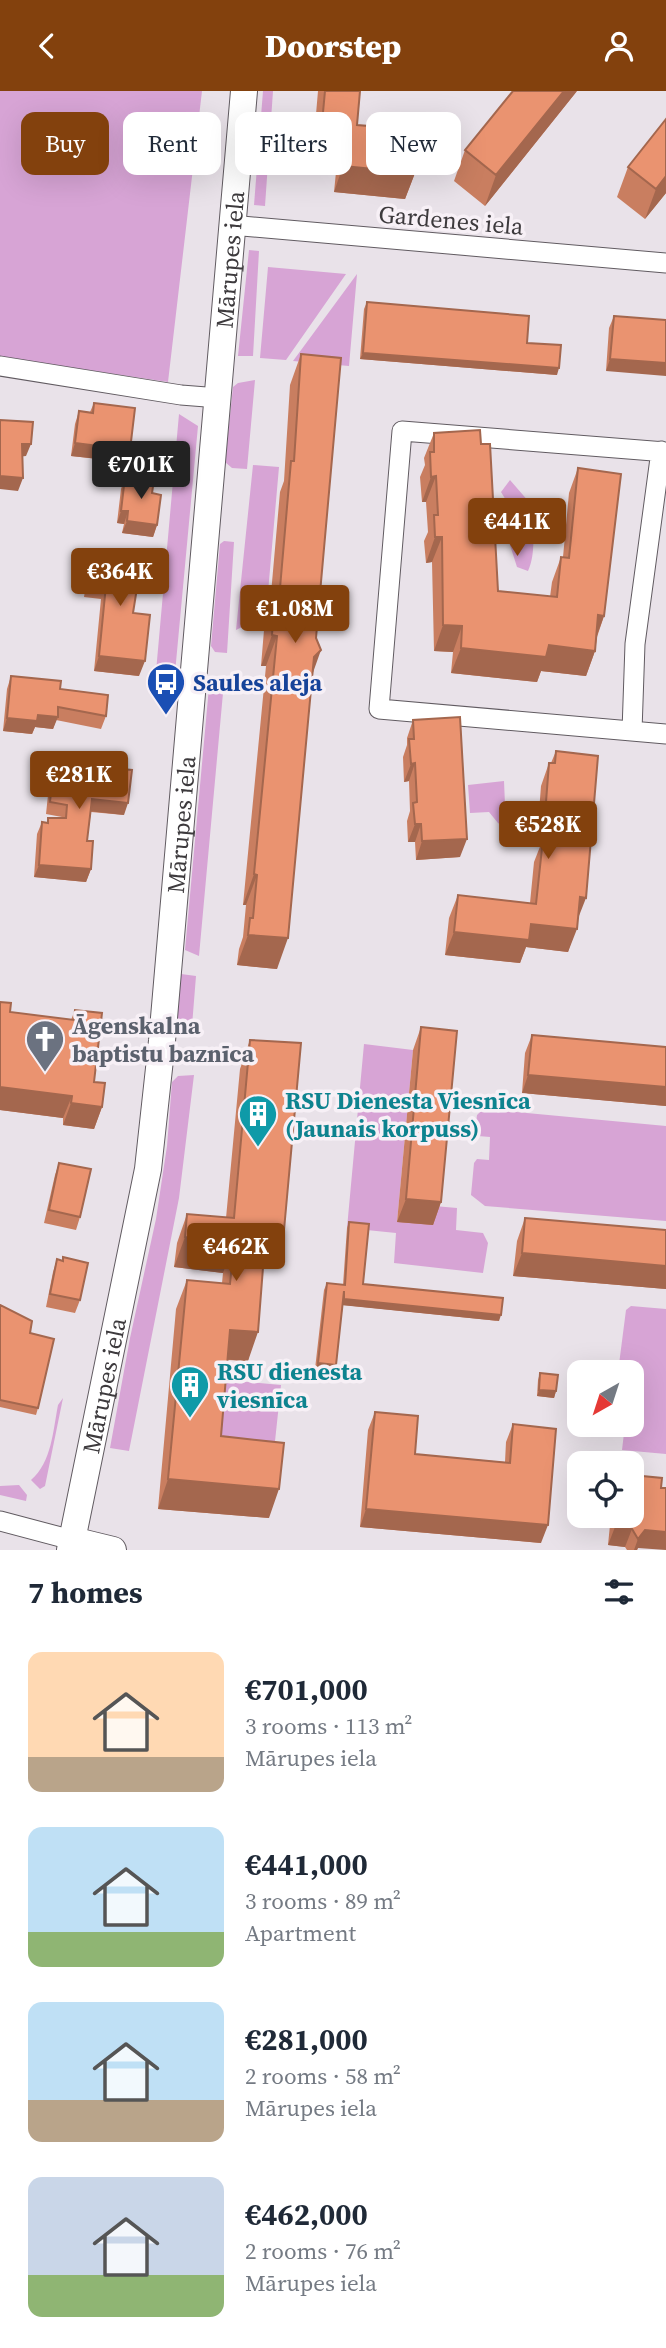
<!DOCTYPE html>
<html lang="en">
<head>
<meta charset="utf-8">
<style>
  body { margin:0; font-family:"Source Serif 4",serif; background:#f6f6f7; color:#1f2937; height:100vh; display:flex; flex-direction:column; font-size:26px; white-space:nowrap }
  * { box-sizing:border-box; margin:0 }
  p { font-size:23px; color:#747a83 }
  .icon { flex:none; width:38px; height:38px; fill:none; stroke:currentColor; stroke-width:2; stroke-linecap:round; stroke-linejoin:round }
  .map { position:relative; height:1459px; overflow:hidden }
  .panel { display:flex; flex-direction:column; background:#fff; flex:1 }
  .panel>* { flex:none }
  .top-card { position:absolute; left:21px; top:21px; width:625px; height:63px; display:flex; gap:14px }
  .needle { width:46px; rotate:219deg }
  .buttons { position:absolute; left:567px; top:1269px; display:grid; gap:14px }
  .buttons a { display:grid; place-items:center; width:77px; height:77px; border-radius:14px; background:#fff; box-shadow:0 7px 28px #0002; font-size:35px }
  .price { position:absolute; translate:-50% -60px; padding:0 16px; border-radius:7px; background:#83410d; color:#fff; font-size:23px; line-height:46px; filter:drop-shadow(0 2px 4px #0008) }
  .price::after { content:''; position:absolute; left:50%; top:42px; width:21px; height:16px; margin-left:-10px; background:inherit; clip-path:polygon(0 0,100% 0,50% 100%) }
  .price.current { background:#222; color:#fff }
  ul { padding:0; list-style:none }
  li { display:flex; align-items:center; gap:21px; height:175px; padding:0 28px }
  li span { display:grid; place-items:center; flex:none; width:196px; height:140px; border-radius:14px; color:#555 }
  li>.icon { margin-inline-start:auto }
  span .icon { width:84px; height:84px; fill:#fffc; stroke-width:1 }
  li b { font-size:30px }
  h2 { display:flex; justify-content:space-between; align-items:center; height:84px; padding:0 28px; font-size:30px }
  .tag { padding:0 24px; border-radius:14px; background:#fff; box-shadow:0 7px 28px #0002; font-size:24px; line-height:63px }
  .tag.current { background:#83410d; color:#fff }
  header { display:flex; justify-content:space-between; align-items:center; height:91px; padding:0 28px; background:#83410d; color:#fff; font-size:32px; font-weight:800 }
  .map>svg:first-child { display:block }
  .green { fill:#d7a4d5 }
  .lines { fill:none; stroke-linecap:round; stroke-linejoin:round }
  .street-casing { stroke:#615b61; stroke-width:21 }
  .secondary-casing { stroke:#615b61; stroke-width:28 }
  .street { stroke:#fff; stroke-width:19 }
  .secondary { stroke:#fff; stroke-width:26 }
  .wall { fill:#c97e60 }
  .shaded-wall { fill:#a4674e }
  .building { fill:#ea9370; stroke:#a4674e; stroke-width:2 }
  .labels { text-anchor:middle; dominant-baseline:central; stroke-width:7; stroke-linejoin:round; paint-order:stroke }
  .street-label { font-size:24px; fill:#3d3a3d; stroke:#f7f0f6 }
  .transit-label { font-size:24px; font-weight:bold; fill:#164399; stroke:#f7f0f6; text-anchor:start }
  .worship-label { font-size:24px; font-weight:bold; fill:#5b616d; stroke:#f7f0f6; text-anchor:start }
  .culture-label { font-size:24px; font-weight:bold; fill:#0d838f; stroke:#f7f0f6; text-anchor:start }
</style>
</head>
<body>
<header><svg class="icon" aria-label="back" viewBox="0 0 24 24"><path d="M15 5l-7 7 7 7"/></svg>Doorstep<svg class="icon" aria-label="person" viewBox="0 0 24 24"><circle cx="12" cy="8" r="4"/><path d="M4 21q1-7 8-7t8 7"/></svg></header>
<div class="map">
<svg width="666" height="1459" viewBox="0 0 666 1459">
  <rect width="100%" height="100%" fill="#e9e2e9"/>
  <path class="green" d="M0,0H202L168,291L0,266Z
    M263,0H273L265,115L254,114Z
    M249,159L259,160L253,265H238Z
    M268,176L346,183L286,269L260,267Z
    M357,183L349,275L293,270Z
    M255,289L247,378L232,377L225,371L233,296L238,292Z
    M179,323L198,335L175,582L166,591L155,592Z
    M253,374L279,376L266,524L236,539Z
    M510,389L536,419C531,439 537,461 528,480L517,476L510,454L518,429L501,401Z
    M224,450L234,451L227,562L215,561L211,555L220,453Z
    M224,591L199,865L185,859L209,596L213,592Z
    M504,690L506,737L498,732L489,721L470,722L468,694Z
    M181,883L196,885L192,935H181L175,927Z
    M364,953L413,959L397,1131L434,1115L457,1117L456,1139L483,1142L488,1152L483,1182L394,1172L396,1142L347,1137Z
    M194,984L179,1107L129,1360L110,1357L130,1247L156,1128L167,1055L172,991L178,985Z
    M483,1018L666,1035V1130L485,1115L471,1104L474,1072L477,1068L489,1069L490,1046L478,1045L475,1040L477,1024Z
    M631,1215L666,1218V1363L622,1359L625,1334H632V1281H618L626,1219Z
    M225,1289L281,1294L273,1369L218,1365Z
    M63,1307L45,1395L40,1398L31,1389C52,1371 53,1339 58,1314Z
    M19,1394L27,1404L26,1410L0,1404V1395Z"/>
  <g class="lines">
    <g class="street-casing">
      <path id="street" d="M231,134L666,172
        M0,275L181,304L219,307
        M666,361L402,340L379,618L666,643
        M632,640L635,553L661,360
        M0,1430L72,1449"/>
    </g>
    <g class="secondary-casing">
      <g id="secondary">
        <path d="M72,1449L113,1459"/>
        <path id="s1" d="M70,1459L148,1078L162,950L244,0"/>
      </g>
    </g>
    <use href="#street" class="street"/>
    <use href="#secondary" class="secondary"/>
  </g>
  <path class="wall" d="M318,0H360L357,34L415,82L405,108L334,101L338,61L313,58Z
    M577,0L485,115L454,90L465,59Z
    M666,28V102L645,128L617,106L628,76Z
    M367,211L527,252L557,284L360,268L364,218Z
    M614,225L666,229L606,280L609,237Z
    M301,263L312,584L277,878L237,874L239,858L243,846L246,814H243L266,575H261L265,527L270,514L280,401L284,390L290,294Z
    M94,312L130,359L126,371L71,365L75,333L79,320L90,321Z
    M434,342L481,353L498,500L550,506L552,491L561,466H563L569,402L578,377L604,525L597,546L595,560L586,585L541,580L537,591L451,582L453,561L434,560L432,471L426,472L424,450L428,441L426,411H422L420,386L425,374L424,367Z
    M125,386L152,402L157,434L153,446L122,442L124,433L117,432L121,398Z
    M95,459L126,476L133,522L139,585L94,580L101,508L84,506L89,474Z
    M11,585L60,598L106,625L101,638L56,629L53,638L35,636L32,643L3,640L7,598Z
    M413,629L460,766L416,769L415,751H408L407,730L410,720L409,690L404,691L403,666L407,654V647Z
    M556,660L578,830L568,861L526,856L520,872L445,864L449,827L458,804L530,812L534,771L543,748L544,735L538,734L541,695L549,672H551Z
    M54,673L124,724L91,721L87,750L91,778L86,791L34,786L37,743L42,731L47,732L48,727H62V726L46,723L50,685Z
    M0,911L10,921L71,929L75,919L102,1016L94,1038L63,1034V1027L0,1019Z
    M421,936L441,1111L433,1134L397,1131L413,959Z
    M532,944L666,956V1015L522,1002L525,962Z
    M250,949L273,1169L264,1168L248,1270L228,1269L221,1345L269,1427L158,1418L176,1218L187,1189L222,1192L223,1182L174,1176L177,1152L187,1123L226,1127L240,978Z
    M59,1072L80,1126L76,1139L44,1132L55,1084Z
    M525,1127L666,1139V1198L513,1185L517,1150Z
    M349,1131L363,1193L499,1230L343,1214L334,1281L315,1278L324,1199L327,1192L343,1194L347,1137Z
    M57,1168L62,1170L80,1209L75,1222L46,1216L53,1181Z
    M0,1214L30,1242L38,1317L36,1324L0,1316Z
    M540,1282L556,1300L554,1307L537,1305L538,1289Z
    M375,1321L415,1363L505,1371L506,1351L513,1333L541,1452L360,1436L368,1339Z
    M661,1397L637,1459H627L625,1456L608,1454L611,1424H632Z"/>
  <path class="shaded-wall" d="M564,0H577L485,115L496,84Z
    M322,32L347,35L338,61L313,58Z
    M343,75L415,82L405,108L334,101Z
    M666,85V102L645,128L656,98Z
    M363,262L559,277L557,284L360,268Z
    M610,268L666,272V285L606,280Z
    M75,352L130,359L126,371L71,365Z
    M22,353H31L26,365L17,366Z
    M0,385L23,387L18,400L0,398Z
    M436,385L426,411H422L431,386Z
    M121,420H128L124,433L117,432Z
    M127,430L157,434L153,446L122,442Z
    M435,446H442L432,471L426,472Z
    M598,524L604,525L595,550Z
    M443,534L462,535L453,561L434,560Z
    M272,544L277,545L266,575H261Z
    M549,554L595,560L586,585L541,580L537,591L451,582L461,557Z
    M321,559L310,590L314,566Z
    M99,565L145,570L139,585L94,580Z
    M38,624L58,626L53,638L35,636L32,643L3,640L7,627Z
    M415,672L409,690L404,691L411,673Z
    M92,708L128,712L124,724L88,720Z
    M415,733H421L415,751H408Z
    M467,748L460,766L416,769L422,750Z
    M39,774L91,778L86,791L34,786Z
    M254,783L257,784L246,814H243Z
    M580,806L586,807L577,830Z
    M531,833L577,838L568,861L526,856L520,872L445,864L454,841Z
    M248,844L288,847L277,878L237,874Z
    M528,984L666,996V1015L522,1002Z
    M0,996L72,1005L63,1027L0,1019Z
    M71,1012L102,1016L94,1038L63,1034Z
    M406,1108L441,1111L433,1134L397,1131Z
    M266,1138L284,1139L273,1169L255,1167Z
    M185,1146L234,1152L223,1182L174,1176Z
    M522,1162L666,1175V1198L513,1185Z
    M344,1208L501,1224L499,1230L341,1214Z
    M230,1239L258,1241L248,1270L219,1268Z
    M318,1272L336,1274L334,1281L315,1278Z
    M539,1299L556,1300L554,1307L537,1305Z
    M168,1388L279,1398L269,1427L158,1418Z
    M366,1418L548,1434L541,1452L360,1436Z
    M615,1436L632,1438L625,1456L608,1454Z
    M645,1439L666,1441V1459L638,1457L637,1459H634L638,1448Z"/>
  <path class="building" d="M325,0H360L357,34L419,39L415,82L343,75L347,35L322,32Z
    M513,0H564L496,84L465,59Z
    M666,28V85L656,98L628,76Z
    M367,211L529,225L527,252L561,254L559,277L363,262Z
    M614,225L666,229V272L610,268Z
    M301,263L341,267L316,547L321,559L314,566L288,847L248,844L250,827H253L257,784L254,783L277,545L272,544L273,528L276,496L280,497L291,370H294Z
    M94,312L135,317L130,359L75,352L79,320L93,322Z
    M0,329L33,331L31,353H22L23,387L0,385Z
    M480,339L481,353H490L498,500L557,506L561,466L569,467L578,377L621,383L604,525L598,524L595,560L549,554L546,566L461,557L462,535L443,534L442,446H435L434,424H438L436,385L431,386L430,361H434V342Z
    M125,386L154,389L152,402L161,404L157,434L127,430L128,420H121Z
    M95,459L128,464L126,476L140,478L133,522L150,524L145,570L99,565L106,494L90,491Z
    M11,585L61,590L60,598L108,604L106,625L58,616V626L38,624L37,630L7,627Z
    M460,626L467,748L422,750L421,733H415L413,712L417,711L415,672L411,673L409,648H414L413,629Z
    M556,660L598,665L586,807L580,806L577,838L531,833L529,849L454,841L458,804L536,813L543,748L551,749L553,712L546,711L549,672H555Z
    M99,669L110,677L132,679L128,712L92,708L87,750H93L91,778L39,774L42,731L48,732V727H66L67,714L50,711L54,673L88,675Z
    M0,911L11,912L10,921L74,929L75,919L102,922L94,991L105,992L102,1016L71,1012L72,1005L0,996Z
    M421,936L457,940L441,1111L406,1108Z
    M532,944L666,956V996L528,984Z
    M250,949L301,952L284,1139L266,1138L258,1241L230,1239L221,1345L284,1352L279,1398L168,1388L187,1189L230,1193L234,1152L185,1146L187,1123L234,1127Z
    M59,1072L91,1078L80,1126L49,1119Z
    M525,1127L666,1139V1175L522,1162Z
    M349,1131L369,1133L363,1193L503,1207L501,1224L344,1208V1200L336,1274L318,1272L327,1192L345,1194Z
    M63,1166L88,1172L80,1209L50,1203L57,1168L63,1170Z
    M0,1214L32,1230L30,1242L54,1248L38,1317L0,1309Z
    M540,1282L558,1284L556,1300L539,1299Z
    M375,1321L418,1325L415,1363L510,1372L513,1333L556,1338L548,1434L366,1418Z
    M632,1384L662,1387L661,1397H666V1441L645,1439L638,1448L632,1438L615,1436L616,1424H632Z"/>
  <defs>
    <g id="bus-pin" transform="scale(2.0125)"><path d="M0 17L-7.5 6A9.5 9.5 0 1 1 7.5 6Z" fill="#1a4fb4" stroke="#f7f0f6"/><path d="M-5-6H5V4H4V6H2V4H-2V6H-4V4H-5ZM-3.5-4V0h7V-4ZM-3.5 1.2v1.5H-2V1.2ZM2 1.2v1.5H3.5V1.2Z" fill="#fff"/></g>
    <g id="church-pin" transform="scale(2.0125)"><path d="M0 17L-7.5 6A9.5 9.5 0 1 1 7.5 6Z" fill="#6b7280" stroke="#f7f0f6"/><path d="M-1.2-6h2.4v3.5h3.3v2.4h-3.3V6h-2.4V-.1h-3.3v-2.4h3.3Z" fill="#fff"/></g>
    <g id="building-pin" transform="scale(2.0125)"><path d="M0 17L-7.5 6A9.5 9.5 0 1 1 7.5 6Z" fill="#0f9aa8" stroke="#f7f0f6"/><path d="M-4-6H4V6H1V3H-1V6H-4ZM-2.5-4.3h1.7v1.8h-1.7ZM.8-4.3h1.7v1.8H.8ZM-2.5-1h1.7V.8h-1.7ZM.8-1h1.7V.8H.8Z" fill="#fff"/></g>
  </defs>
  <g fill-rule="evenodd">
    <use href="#bus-pin" x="166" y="591"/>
    <use href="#church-pin" x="45" y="948"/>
    <use href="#building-pin" x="258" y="1023"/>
    <use href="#building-pin" x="190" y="1294"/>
  </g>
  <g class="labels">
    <g class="street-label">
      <text transform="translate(451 129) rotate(5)">Gardenes iela</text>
      <text stroke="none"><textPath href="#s1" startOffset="1302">Mārupes iela</textPath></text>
      <text stroke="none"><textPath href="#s1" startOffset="735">Mārupes iela</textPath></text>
      <text stroke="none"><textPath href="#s1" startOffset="168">Mārupes iela</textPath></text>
    </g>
    <g class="transit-label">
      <text x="193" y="591">Saules aleja</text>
    </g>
    <g class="worship-label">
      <text x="72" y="934">Āgenskalna<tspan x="72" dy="28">baptistu baznīca</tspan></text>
    </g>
    <g class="culture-label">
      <text x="285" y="1009">RSU Dienesta Viesnīca<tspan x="285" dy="28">(Jaunais korpuss)</tspan></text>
      <text x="217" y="1280">RSU dienesta<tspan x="217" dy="28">viesnīca</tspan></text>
    </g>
  </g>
</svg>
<div class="buttons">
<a><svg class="needle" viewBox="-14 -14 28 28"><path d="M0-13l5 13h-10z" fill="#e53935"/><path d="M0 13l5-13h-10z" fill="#747a83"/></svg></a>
<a><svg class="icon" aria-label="locate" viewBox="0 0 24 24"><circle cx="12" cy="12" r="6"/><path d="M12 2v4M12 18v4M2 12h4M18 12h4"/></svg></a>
</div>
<b class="price current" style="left:141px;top:410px">€701K</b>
<b class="price" style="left:517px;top:467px">€441K</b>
<b class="price" style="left:120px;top:517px">€364K</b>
<b class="price" style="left:295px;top:554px">€1.08M</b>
<b class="price" style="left:79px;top:720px">€281K</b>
<b class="price" style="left:548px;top:770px">€528K</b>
<b class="price" style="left:236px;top:1192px">€462K</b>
<div class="top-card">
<a class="tag current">Buy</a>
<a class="tag">Rent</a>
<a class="tag">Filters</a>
<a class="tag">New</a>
</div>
</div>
<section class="panel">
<h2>7 homes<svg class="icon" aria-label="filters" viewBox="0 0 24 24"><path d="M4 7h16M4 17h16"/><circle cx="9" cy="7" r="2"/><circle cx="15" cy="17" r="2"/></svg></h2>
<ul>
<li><span style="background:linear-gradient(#ffd9b3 75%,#b9a48a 0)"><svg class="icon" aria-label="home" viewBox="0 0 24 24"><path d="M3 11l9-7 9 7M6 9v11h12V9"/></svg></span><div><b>€701,000</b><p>3 rooms · 113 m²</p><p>Mārupes iela</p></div></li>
<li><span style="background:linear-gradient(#bfe0f5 75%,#8fb573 0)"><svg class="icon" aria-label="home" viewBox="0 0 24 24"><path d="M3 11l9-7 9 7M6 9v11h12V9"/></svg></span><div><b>€441,000</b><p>3 rooms · 89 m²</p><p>Apartment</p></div></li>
<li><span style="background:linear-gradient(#bfe0f5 70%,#b9a48a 0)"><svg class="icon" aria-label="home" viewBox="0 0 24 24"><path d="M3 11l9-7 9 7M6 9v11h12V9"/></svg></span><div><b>€281,000</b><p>2 rooms · 58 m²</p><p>Mārupes iela</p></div></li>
<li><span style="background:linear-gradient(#c9d6e8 70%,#8fb573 0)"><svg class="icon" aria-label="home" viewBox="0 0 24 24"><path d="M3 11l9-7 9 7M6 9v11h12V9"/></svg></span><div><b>€462,000</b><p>2 rooms · 76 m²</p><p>Mārupes iela</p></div></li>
</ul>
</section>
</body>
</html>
